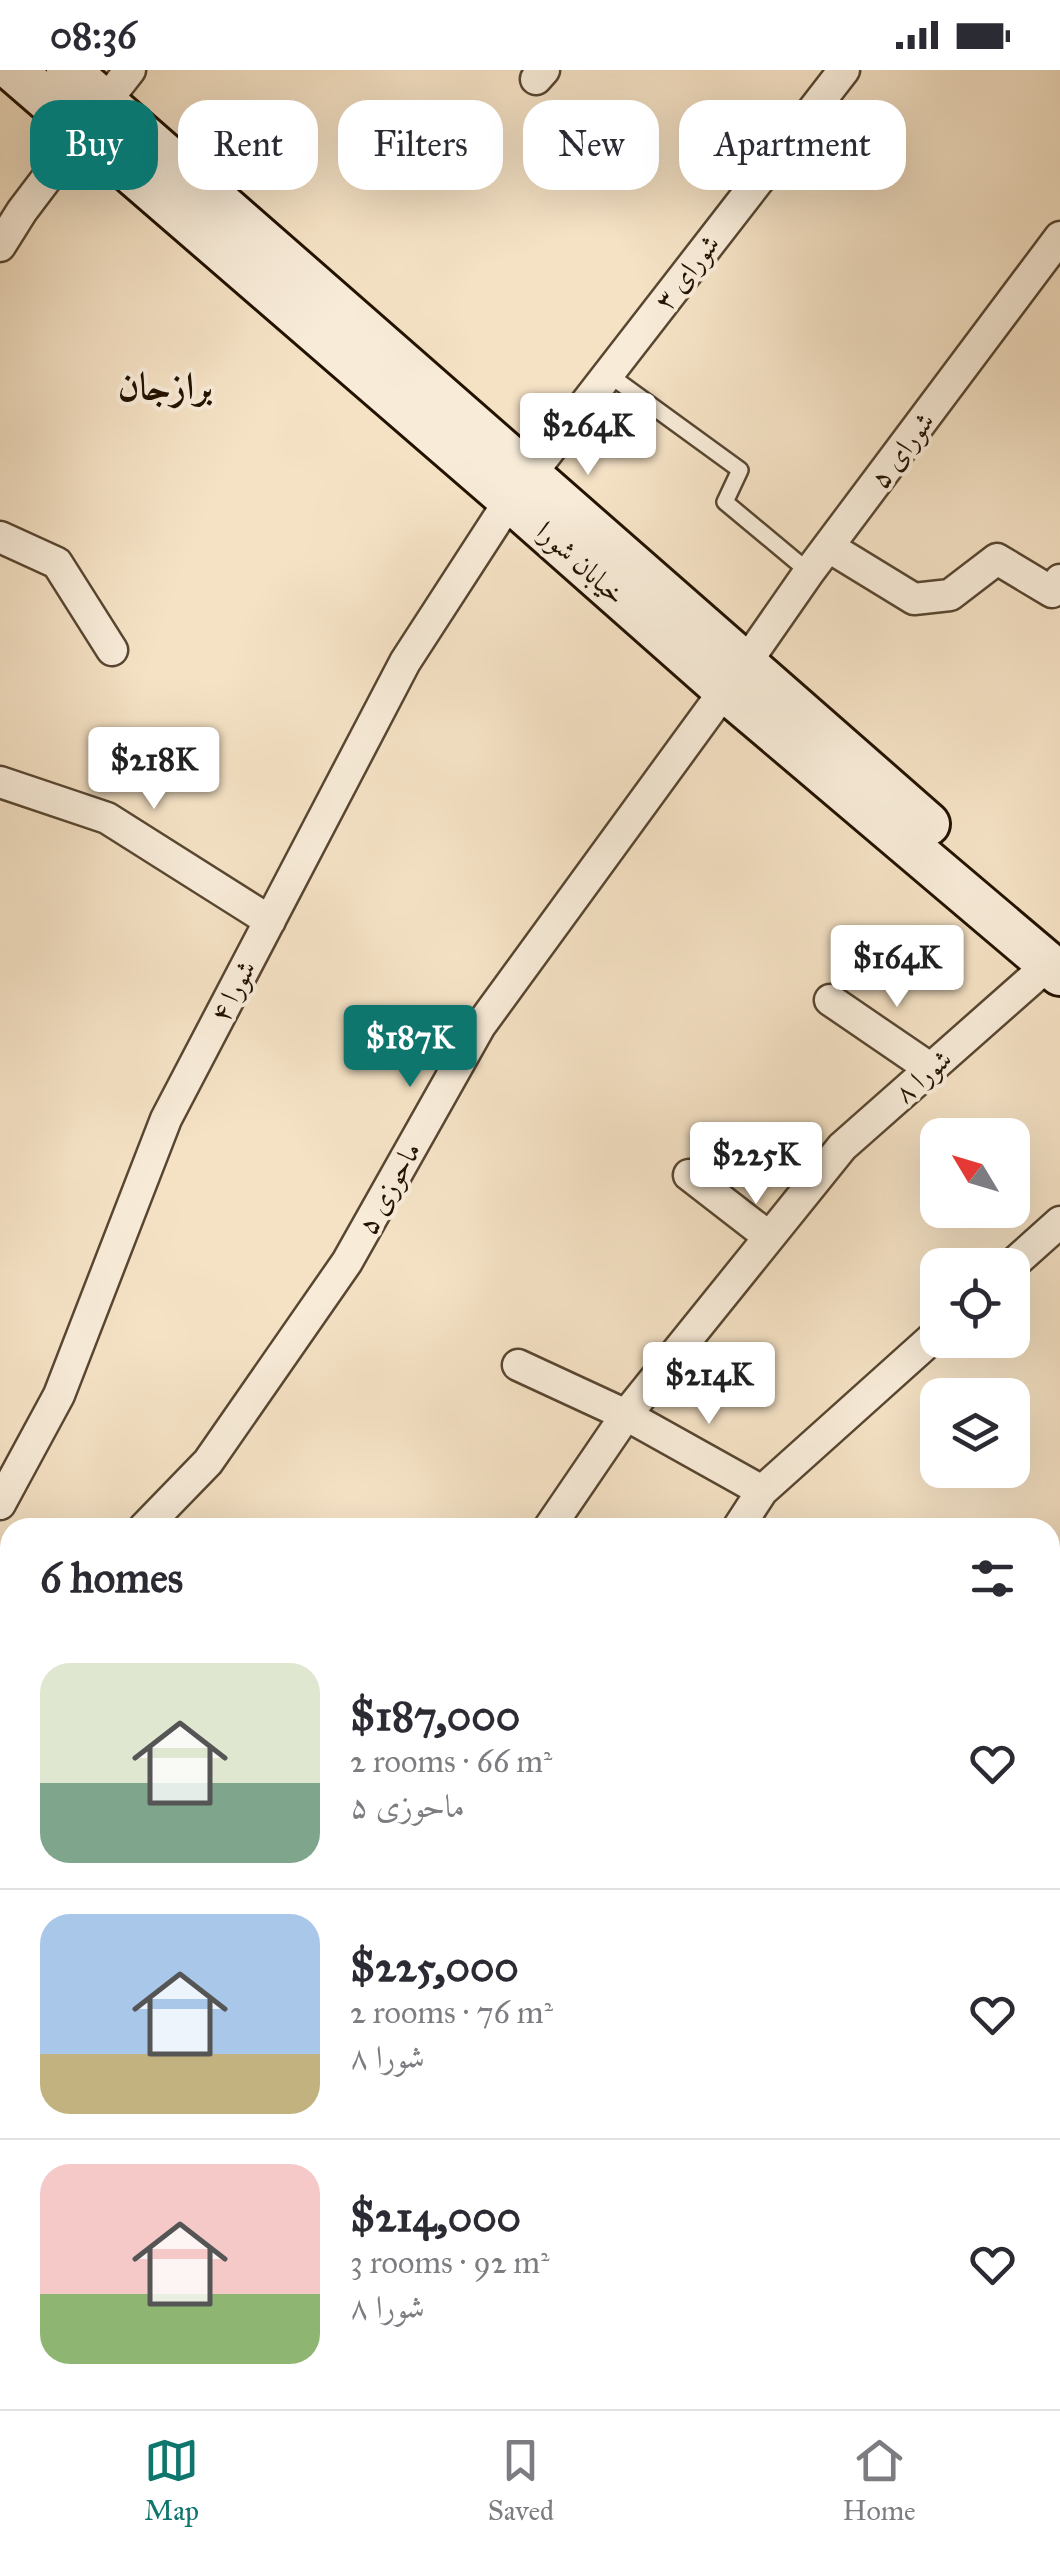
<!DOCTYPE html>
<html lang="en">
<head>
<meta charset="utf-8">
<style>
  body { margin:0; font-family:"IM FELL Great Primer",Amiri,serif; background:#f2f2f3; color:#2b2b33; height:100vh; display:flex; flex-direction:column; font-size:38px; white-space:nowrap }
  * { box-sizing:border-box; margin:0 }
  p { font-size:32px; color:#7c7c81 }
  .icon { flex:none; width:55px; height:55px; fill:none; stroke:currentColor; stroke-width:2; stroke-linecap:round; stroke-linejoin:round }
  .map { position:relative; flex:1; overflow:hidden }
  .drawer { position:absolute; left:0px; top:1448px; width:1060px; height:892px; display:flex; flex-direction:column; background:#fff; border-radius:30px 30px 0 0; box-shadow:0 10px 40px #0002 }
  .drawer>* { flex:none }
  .guide { position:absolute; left:30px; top:30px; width:1000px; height:90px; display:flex; gap:20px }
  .needle { width:65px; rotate:308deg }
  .fabs { position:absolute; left:920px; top:1048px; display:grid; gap:20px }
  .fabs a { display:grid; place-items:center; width:110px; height:110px; border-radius:20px; background:#fff; box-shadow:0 10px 40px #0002; font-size:50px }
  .price { position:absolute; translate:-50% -85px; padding:0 22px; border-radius:10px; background:#fff; color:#222; font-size:32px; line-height:65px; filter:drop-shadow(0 2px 5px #0008) }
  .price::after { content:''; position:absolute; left:50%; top:60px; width:30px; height:22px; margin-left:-15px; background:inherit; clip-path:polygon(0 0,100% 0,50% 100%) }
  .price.selected { background:#0f766e; color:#fff }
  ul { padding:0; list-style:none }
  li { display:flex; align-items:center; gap:30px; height:250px; padding:0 40px }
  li+li { border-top:2px solid #e1e1e2 }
  li span { display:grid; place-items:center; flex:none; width:280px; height:200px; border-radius:30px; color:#555 }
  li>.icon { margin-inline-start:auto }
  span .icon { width:120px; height:120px; fill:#fffc; stroke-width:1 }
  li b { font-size:42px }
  h2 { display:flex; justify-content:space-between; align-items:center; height:120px; padding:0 40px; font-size:42px }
  .pill { padding:0 35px; border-radius:30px; background:#fff; box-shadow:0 10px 40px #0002; font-size:35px; line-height:90px }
  .pill.selected { background:#0f766e; color:#fff }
  .status { display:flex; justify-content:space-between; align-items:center; height:70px; padding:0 50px; background:#fff; direction:ltr }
  .status svg { height:28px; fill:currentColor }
  .tab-bar { display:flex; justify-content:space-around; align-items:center; height:140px; border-top:2px solid #e1e1e2; background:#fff; font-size:28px; color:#7c7c81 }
  .tab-bar a { display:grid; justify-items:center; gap:5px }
  .tab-bar .selected { color:#0f766e }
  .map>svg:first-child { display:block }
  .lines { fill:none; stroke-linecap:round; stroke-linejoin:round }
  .lane-casing { stroke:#584631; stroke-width:20 }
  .street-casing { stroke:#584631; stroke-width:35 }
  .secondary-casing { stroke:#231200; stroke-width:48 }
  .lane { stroke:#f8ecd9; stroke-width:15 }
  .street { stroke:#f8ecd9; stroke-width:30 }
  .secondary { stroke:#f8ecd9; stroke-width:42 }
  .labels { text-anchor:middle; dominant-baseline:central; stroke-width:8; stroke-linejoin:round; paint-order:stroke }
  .street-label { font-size:28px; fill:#231200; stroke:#f8ecd9 }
  .district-label { font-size:38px; font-weight:bold; fill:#231200; stroke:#f8ecd9 }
</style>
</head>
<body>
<div class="status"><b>08:36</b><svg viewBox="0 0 49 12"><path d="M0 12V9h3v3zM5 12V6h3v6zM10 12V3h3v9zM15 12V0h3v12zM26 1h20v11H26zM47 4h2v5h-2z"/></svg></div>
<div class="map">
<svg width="1060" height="2339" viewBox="0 0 1060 2339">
  <rect width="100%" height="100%" fill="#f5e2c5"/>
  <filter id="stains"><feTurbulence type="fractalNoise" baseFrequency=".002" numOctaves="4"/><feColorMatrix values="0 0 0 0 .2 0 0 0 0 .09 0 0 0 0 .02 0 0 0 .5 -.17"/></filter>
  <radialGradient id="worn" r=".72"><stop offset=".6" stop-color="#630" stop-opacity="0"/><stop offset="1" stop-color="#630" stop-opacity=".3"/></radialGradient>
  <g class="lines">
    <g class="lane-casing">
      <path id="lane" d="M608,304L740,400L725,432L809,502"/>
    </g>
    <g class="street-casing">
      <path id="street" d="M536,9L544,0
        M105,32L130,0
        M0,176L22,141L84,59
        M530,405L844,0
        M0,467L57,493L112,580
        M829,477L914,529L950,525L997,489L1052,522L1060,510
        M745,594L809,502L1060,167
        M0,712L107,748L270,851
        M830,930L931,999
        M689,1105L769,1167
        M1012,1195L1060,1152
        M518,1295L626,1345L762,1421
        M0,1434L59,1325L166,1049L405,592L510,430
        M144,1458L208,1392L347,1192L480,956L725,620
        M549,1458L626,1345L842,1077L1049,894
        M738,1458L762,1421L938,1263
        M1050,1516L1060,1505
        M0,1539L10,1540
        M0,1802L10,1808
        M1050,1858L1060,1867
        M0,2096L10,2095
        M1050,2233L1060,2211
        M933,2330L949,2339
        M339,2339L343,2330
        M783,2339L788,2330
        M988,2339L993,2330"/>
    </g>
    <g class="secondary-casing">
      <path id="secondary" d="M13,0L510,430L725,620L1060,904
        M68,0L928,754"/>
    </g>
    <use href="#lane" class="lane"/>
    <use href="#street" class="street"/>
    <use href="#secondary" class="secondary"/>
  </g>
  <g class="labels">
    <g class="street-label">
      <text transform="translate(687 202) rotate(-52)">شورای ۳</text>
      <text transform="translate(902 380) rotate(-53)">شورای ۵</text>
      <text transform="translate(581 493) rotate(42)">خیابان شورا</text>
      <text transform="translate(233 921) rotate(-62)">شورا ۴</text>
      <text transform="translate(923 1006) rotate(-41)">شورا ۸</text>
      <text transform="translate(389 1118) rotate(-61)">ماحوزی ۵</text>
    </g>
    <g class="district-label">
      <text x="165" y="316">برازجان</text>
    </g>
  </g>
  <rect width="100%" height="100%" filter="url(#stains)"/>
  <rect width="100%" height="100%" fill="url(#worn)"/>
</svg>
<div class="fabs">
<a><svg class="needle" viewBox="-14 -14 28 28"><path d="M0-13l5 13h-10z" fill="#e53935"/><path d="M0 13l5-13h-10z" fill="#7c7c81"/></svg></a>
<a><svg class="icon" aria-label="locate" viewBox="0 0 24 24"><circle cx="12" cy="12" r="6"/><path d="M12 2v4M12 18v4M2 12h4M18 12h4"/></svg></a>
<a><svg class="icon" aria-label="layers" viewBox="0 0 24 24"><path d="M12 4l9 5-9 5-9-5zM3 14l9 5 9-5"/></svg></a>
</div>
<b class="price" style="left:588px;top:408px">$264K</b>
<b class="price" style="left:154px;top:742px">$218K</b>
<b class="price" style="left:897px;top:940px">$164K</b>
<b class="price selected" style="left:410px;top:1020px">$187K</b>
<b class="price" style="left:756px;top:1137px">$225K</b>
<b class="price" style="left:709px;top:1357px">$214K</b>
<div class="guide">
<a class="pill selected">Buy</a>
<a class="pill">Rent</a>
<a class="pill">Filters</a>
<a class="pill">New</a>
<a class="pill">Apartment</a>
</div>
<section class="drawer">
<h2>6 homes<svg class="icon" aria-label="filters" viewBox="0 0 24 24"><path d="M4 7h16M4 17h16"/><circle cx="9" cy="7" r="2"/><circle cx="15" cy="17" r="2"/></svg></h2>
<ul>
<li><span style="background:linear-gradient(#dfe7d0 60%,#7fa58c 0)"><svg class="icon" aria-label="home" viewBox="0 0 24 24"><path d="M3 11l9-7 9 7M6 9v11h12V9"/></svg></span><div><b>$187,000</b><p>2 rooms · 66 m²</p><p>ماحوزی ۵</p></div><svg class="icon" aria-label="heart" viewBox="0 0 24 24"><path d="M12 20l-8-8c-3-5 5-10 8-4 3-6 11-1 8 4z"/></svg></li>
<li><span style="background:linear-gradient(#a9c7e8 70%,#c2b280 0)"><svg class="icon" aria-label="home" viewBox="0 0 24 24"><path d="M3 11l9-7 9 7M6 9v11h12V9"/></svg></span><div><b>$225,000</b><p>2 rooms · 76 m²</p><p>شورا ۸</p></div><svg class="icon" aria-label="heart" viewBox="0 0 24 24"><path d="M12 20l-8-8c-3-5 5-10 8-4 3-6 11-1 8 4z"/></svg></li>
<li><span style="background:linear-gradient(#f6c9c9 65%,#8fb573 0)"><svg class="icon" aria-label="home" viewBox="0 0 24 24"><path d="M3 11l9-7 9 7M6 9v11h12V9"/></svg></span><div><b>$214,000</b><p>3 rooms · 92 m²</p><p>شورا ۸</p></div><svg class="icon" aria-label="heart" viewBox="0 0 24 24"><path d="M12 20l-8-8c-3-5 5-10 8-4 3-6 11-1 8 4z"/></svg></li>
</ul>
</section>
</div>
<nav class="tab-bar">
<a class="selected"><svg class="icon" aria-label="map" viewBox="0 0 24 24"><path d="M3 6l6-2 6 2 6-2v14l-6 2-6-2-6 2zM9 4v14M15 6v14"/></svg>Map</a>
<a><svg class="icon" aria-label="saved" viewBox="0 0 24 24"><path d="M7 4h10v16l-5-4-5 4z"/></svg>Saved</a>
<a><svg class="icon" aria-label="home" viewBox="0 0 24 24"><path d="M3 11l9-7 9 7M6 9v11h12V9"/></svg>Home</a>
</nav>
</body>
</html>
